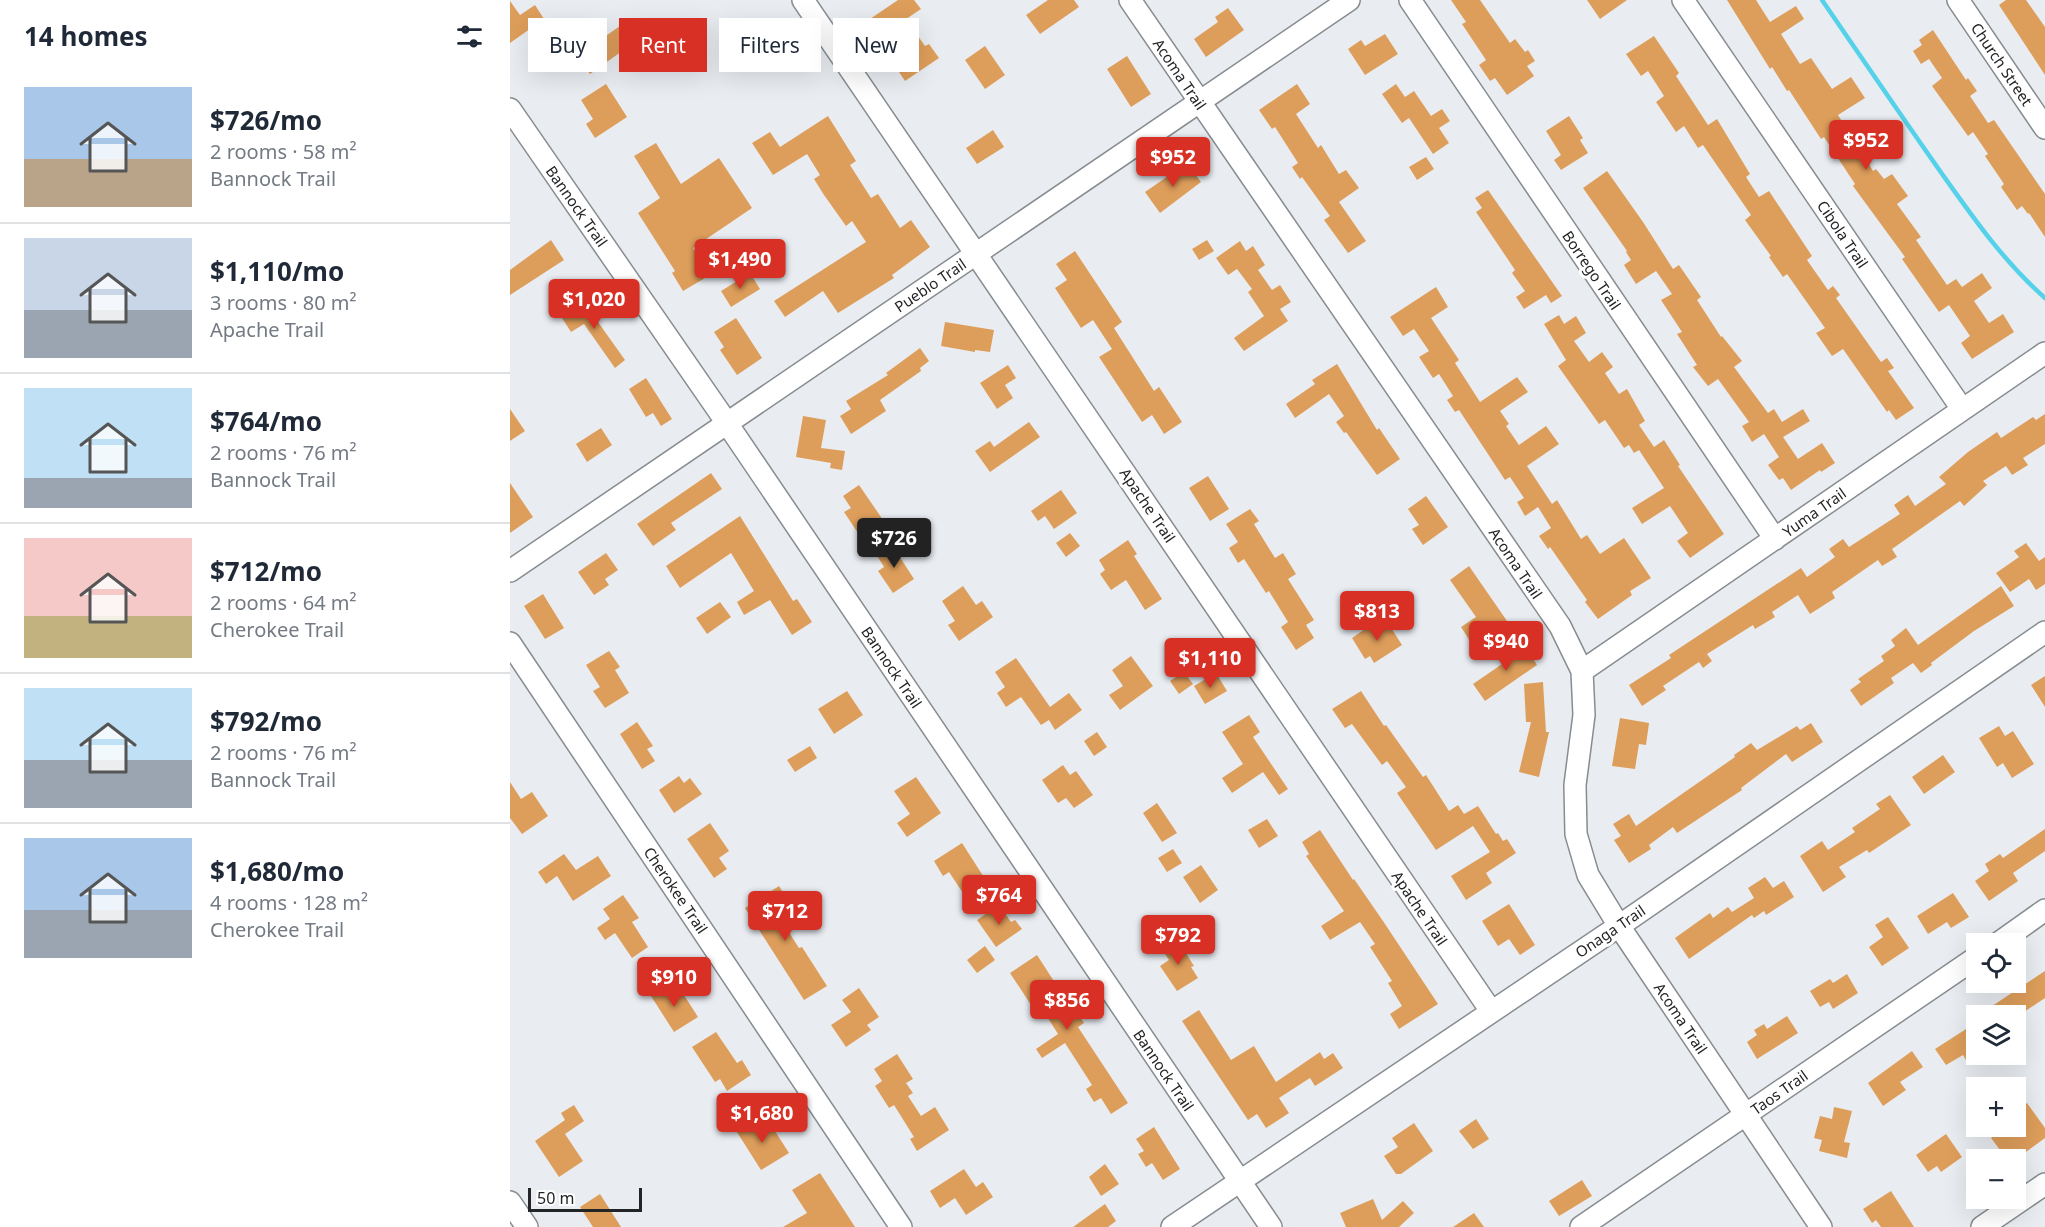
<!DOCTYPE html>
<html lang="en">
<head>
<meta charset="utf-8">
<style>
  body { margin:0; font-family:"Noto Sans",sans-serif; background:#f6f6f7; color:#1f2937; height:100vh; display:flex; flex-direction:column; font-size:22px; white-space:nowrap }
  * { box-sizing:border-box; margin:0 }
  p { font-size:20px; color:#747a83 }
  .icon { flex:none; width:33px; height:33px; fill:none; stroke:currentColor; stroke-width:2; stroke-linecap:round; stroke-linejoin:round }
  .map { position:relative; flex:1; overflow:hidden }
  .side { display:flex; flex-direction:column; background:#fff; width:510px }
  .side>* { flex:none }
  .hud { position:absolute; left:18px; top:18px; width:570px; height:54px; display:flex; gap:12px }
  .fabs { position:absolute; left:1456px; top:933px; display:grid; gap:12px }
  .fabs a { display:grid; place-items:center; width:60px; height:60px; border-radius:0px; background:#fff; box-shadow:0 6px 24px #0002; font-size:30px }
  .scale { position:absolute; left:18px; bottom:15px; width:114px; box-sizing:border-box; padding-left:6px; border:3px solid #232426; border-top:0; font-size:16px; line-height:21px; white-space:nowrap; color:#232426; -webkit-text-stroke:4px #fff; paint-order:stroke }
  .price { position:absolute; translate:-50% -51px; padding:0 14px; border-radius:6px; background:#d93025; color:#fff; font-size:20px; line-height:39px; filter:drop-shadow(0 2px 3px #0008) }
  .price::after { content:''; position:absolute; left:50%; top:36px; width:18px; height:14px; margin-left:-9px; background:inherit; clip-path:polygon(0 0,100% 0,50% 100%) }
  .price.active { background:#222; color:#fff }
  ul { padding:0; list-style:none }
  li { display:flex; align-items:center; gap:18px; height:150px; padding:0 24px }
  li+li { border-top:2px solid #e0e1e3 }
  li span { display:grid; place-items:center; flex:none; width:168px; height:120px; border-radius:0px; color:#555 }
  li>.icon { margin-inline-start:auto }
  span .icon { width:72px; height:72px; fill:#fffc; stroke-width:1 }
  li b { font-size:26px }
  h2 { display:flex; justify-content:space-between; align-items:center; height:72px; padding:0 24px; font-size:26px }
  .chip { padding:0 21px; border-radius:0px; background:#fff; box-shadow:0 6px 24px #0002; font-size:21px; line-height:54px }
  .chip.active { background:#d93025; color:#fff }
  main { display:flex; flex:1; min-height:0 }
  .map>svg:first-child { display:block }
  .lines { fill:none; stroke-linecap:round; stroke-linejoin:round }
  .stream { stroke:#55d2e9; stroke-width:4.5 }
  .building { fill:#de9e5b }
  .minor-casing { stroke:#878c90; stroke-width:24 }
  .minor { stroke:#fff; stroke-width:21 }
  .labels { text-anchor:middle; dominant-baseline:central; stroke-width:6; stroke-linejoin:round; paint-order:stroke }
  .street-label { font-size:15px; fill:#232426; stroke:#fff }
</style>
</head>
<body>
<main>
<section class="side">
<h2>14 homes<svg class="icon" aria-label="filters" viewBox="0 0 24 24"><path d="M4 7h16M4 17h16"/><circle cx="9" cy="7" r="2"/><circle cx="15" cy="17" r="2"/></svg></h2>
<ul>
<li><span style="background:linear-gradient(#a9c7e8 60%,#b9a48a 0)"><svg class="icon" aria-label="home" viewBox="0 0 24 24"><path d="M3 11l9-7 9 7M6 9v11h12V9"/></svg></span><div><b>$726/mo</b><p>2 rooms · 58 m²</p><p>Bannock Trail</p></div></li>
<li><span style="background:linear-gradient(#c9d6e8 60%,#9aa5b1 0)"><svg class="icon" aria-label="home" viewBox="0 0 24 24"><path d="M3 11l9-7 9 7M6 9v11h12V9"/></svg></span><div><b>$1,110/mo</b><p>3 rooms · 80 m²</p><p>Apache Trail</p></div></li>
<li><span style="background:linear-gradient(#bfe0f5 75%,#9aa5b1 0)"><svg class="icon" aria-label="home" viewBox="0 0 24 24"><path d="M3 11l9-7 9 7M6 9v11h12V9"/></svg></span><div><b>$764/mo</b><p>2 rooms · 76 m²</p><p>Bannock Trail</p></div></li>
<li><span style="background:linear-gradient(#f6c9c9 65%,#c2b280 0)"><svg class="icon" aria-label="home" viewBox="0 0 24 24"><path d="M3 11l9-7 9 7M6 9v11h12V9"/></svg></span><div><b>$712/mo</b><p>2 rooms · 64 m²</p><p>Cherokee Trail</p></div></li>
<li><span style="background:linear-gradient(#bfe0f5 60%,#9aa5b1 0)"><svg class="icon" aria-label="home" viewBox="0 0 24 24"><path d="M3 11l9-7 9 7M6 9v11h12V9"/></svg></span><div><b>$792/mo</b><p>2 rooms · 76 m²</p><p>Bannock Trail</p></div></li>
<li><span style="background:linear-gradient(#a9c7e8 60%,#9aa5b1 0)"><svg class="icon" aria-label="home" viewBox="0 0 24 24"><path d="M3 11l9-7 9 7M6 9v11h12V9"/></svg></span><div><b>$1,680/mo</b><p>4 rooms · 128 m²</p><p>Cherokee Trail</p></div></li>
</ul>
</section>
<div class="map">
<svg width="1535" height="1227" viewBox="0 0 1535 1227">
  <rect width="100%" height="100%" fill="#e9edf2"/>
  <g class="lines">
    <path class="stream" d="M1312,0C1351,57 1390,114 1430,171C1462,216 1493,261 1535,298"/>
  </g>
  <path class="building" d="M388,0H404L411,9L396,19L415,46L419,44L429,58L395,81L385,66L389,64L370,37L366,40L354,23Z
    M538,0H564L569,7L530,34L516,15Z
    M941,0H970L1000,43L1005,39L1015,52L1018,50L1025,61L1017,66L1024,76L997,95L985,78L980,81L969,65L976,60L952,24L956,22Z
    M1077,0H1117L1090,19Z
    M1217,0H1246L1260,22L1286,6L1294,19L1271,34L1290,64L1301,58L1322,89L1341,77L1355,98L1328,115L1363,171L1366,169L1374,179L1382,174L1398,196L1387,204L1411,237L1406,240L1437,285L1446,279L1452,287L1472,273L1482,288L1464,301L1479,323L1493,314L1504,332L1462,359L1451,343L1460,336L1439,305L1429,312L1392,259L1395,257L1343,186L1345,184L1314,137L1311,139L1279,90L1277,91L1262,67L1260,69Z
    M1496,0H1516L1535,27V75L1489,5Z
    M0,1L10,15L25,5L34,19L0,43Z
    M718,8L734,30L696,57L684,39L708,22L705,17Z
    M110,26L122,44L80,74L67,56Z
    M1423,30L1456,80L1458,78L1467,91L1460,96L1478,123L1484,120L1535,194V237L1519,213L1518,214L1512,206L1507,210L1491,187L1494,184L1475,156L1478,154L1463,132L1458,136L1422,86L1432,78L1419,59L1411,64L1403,51L1412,45L1409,40Z
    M875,34L888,54L855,75L838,49L851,40L855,46Z
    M1144,36L1169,73L1166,76L1198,125L1207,119L1240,174L1236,177L1249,197L1259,191L1302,256L1297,260L1318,290L1323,286L1330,295L1326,298L1371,362L1377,358L1384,368L1378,371L1404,408L1386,420L1379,410L1377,412L1333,349L1322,356L1306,333L1315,328L1277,274L1273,277L1259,257L1261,256L1235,220L1241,215L1193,145L1188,148L1174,126L1166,132L1146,102L1154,96L1138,71L1131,76L1116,54Z
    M475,46L495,75L475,89L455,60Z
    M617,56L641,94L621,107L597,69Z
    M96,84L117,117L85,138L76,124L83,119L71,100Z
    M787,84L800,104L786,114L808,148L811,145L829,174L836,170L849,188L829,202L856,241L838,253L814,220L820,216L792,177L790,179L782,167L788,163L765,127L762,129L749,110Z
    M886,84L895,97L904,91L921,116L932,109L940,121L929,128L939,143L923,154L899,118L892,123L872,94Z
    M318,116L346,161L340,165L361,198L368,194L390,228L401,220L420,247L382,275L384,278L328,313L313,291L275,317L264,301L356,242L342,221L336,226L314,195L304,179L310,175L297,154L263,175L242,143L260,132L270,147Z
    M1059,116L1073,138L1070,140L1078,153L1051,170L1044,160L1051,155L1036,131Z
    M483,130L494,147L467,164L456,148Z
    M146,143L171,184L209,158L242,208L183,248L200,275L173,291L162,273L165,271L128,213L150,198L124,156Z
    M916,157L924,169L907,180L899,167Z
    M677,163L691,182L650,213L635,192Z
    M1097,171L1133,222L1163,269L1169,265L1191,297L1187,300L1211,337L1212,336L1232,361L1224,367L1258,413L1264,409L1272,422L1293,409L1300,421L1273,437L1288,459L1312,443L1325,463L1311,472L1310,470L1281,490L1273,478L1269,480L1258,465L1269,457L1254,434L1242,442L1232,426L1239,422L1208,379L1198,386L1183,367L1187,365L1167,334L1172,332L1151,300L1162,294L1146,271L1126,284L1114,265L1121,260L1116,252L1117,251L1073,188Z
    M978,190L1052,296L1041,303L1036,295L1014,309L1006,297L1015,291L1002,273L1005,270L966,212L972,208L965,198Z
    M41,240L54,260L0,295V270Z
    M697,240L704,251L689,260L682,249Z
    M730,241L736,251L743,246L755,265L748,270L762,290L770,285L781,302L770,309L778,321L734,351L724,338L754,316L738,292L742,289L727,269L718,275L706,258Z
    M565,251L612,322L604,328L644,391L649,387L672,422L654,434L642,415L632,422L589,357L602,349L583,320L571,328L545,288L557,280L546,264Z
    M238,252L246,265L228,276L220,263Z
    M240,273L250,289L221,307L211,291Z
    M926,287L938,307L921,318L949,360L945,363L970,402L1007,377L1018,392L990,411L999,424L996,426L1009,445L1036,426L1049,444L1017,466L1042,504L1047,500L1071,539L1077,535L1090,554L1114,538L1141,578L1120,591L1122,595L1088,619L1075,602L1077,600L1040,547L1038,549L1029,536L1041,528L1028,507L1015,516L1007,502L1014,498L1000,477L995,480L949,410L945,412L937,400L943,396L929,374L923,378L909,357L919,351L904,329L893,336L880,317Z
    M82,298L90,311L83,315L115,360L105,368L74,324L61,332L52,318Z
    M1049,315L1054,324L1066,316L1076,333L1064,341L1079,362L1092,352L1103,367L1095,373L1109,394L1117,389L1135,421L1129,425L1144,447L1154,440L1170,465L1168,466L1214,534L1180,558L1167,541L1178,533L1160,506L1132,524L1122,508L1154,488L1129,450L1124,453L1119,445L1114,448L1095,420L1089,424L1048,366L1056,360L1034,324Z
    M226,318L252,358L227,375L210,350L214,347L204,332Z
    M435,322L484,330L480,352L465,350V352L431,346Z
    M410,348L419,361L410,368L411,371L370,400L376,411L341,434L330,416L341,409L336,401L378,375L376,373Z
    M827,364L867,430L869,428L890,459L867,475L836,432L834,433L826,422L834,416L819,394L785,418L776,404L805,384L802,380Z
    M498,365L506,378L495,385L503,398L487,409L470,383Z
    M136,378L162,419L151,426L143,413L136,417L119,389Z
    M0,409L15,431L0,441Z
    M1535,414V444L1513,458L1518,465L1502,475L1496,466L1473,481L1477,485L1454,506L1450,501L1382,549L1387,557L1372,566L1368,560L1322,592L1325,598L1300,614L1288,595L1262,612L1265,617L1245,629L1243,625L1197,654L1202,661L1193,668L1189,662L1153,686L1156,690L1132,706L1119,685L1161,658L1159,655L1291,568L1297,577L1325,557L1319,549L1333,539L1339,547L1390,514L1384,505L1398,495L1405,506L1436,484L1429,477L1458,452L1487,432L1491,438L1523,417L1526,420Z
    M293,416L316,420L311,448L335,451L332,470L320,468L321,463L286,457Z
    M519,422L530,437L480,472L465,451L480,441L484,447Z
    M91,428L102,445L77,462L66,444Z
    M201,473L212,489L161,523L166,530L143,546L127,524Z
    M698,476L719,509L700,521L679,488Z
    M0,483L23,517L0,533Z
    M349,485L373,520L350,536L334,512L341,508L333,496Z
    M551,490L567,513L544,529L535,516L528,521L521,511Z
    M916,496L938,527L913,545L902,529L909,525L898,509Z
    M740,509L749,521L744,524L765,558L773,553L786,574L778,579L804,620L796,625L804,638L786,650L771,627L778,622L759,591L756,593L734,559L728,563L719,548L728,542L716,524Z
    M230,516L283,601L287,599L302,622L282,635L260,600L234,615L227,602L244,591L221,553L170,588L156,566Z
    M560,533L570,546L556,557L546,543Z
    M618,540L627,554L624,556L652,599L635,610L616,580L601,590L590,574L595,570L589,560Z
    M1516,543L1529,561L1535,557V584L1526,590L1519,579L1500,592L1486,573L1509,557L1504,551Z
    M382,545L404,579L383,593L368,571L374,567L366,554Z
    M96,553L108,570L95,579L99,585L84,595L68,572Z
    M959,566L997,621L987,627L992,635L967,652L951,627L966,617L940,580Z
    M453,586L466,605L472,601L483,617L449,641L438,625L445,621L432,601Z
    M1491,586L1504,606L1464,631L1421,663L1422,665L1411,673L1403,663L1381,678L1384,683L1351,706L1340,690L1351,682L1348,679L1374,661L1371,656L1385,646L1381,640L1396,628L1408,645Z
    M33,594L54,628L35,639L14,606Z
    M210,602L221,617L197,634L186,618Z
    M867,621L871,627L878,623L892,645L864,663L860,656L855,659L842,638Z
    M1012,641L1027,665L975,701L963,684L998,660L994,653Z
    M99,651L110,667L105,670L119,693L95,708L83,691L90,687L76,665Z
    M621,656L643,686L610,710L599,695L613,686L602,670Z
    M506,658L540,707L559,693L572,710L545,730L539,720L531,725L511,697L496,707L487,693L495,687L485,672Z
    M674,672L683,684L669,694L660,681Z
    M706,673L717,691L695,704L684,686Z
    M1535,676V707L1521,685Z
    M1033,682L1036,732H1039L1029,777L1009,772L1021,722H1016L1014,684Z
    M337,691L353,715L324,734L308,709Z
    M851,691L874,726L876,725L913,777L916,775L939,811L948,805L954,814L968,806L986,834L988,833L993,841L997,839L1006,853L976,873L982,883L956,900L941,876L980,852L963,826L926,850L887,793L896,787L877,761L872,765L842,724L835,728L822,709Z
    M739,715L750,732L743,737L778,789L769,795L753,772L722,793L712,778L733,764L712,732Z
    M1110,718L1139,723L1136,745L1129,744L1125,769L1102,766Z
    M127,722L143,746L137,749L145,761L132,769L110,734Z
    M1301,723L1313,742L1282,762L1276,754L1231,788L1232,790L1167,833L1163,827L1139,845L1141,849L1119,863L1104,840L1111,836L1103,824L1119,814L1126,826L1225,757L1224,755L1241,743L1247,750L1287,726L1290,730Z
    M1489,726L1495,736L1503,731L1524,764L1502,778L1493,763L1487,767L1469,738Z
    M587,732L597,747L584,756L574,741Z
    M300,746L307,758L285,772L277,760Z
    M1433,755L1445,772L1414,794L1402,777Z
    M553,765L560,775L566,771L583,795L564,808L556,798L548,803L532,780Z
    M169,776L174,783L180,778L192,794L164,813L149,790Z
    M406,777L431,813L397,837L387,823L400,814L384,791Z
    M0,782L11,799L22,792L38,816L12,834L0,818Z
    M1380,795L1401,825L1359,853L1357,850L1329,867L1336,877L1313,892L1290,856L1312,841L1318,850L1345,832L1342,828L1370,809L1366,804Z
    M647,803L667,833L652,842L633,813Z
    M757,819L768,836L749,848L738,830Z
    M200,823L219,851L209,858L217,869L204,878L177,839Z
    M1535,829V851L1503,873L1508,881L1479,901L1465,881L1479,871L1475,864L1490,854L1493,858Z
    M810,830L843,880L844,879L873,921L928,1004L889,1029L880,1014L892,1006L878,983L882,981L860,947L865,944L850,922L820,940L811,926L834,911L796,856L799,854L792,842Z
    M452,843L477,882L455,896L439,872L433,876L424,861Z
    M663,849L672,863L657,872L648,858Z
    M54,854L66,870L88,856L101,876L63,901L47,876L36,884L28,872Z
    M691,865L708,890L690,903L673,877Z
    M1255,877L1263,888L1274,881L1284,897L1256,915L1254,911L1244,918L1242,915L1179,959L1165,938L1200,913L1203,918L1218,907L1222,912L1244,898L1238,888Z
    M269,886L285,912L271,920L289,948L292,947L317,986L294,1000L235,908Z
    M1443,893L1459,917L1441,928L1437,922L1418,934L1407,916Z
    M113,895L129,918L122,922L138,947L122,958L105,933L95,940L87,928L100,919L93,909Z
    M999,904L1025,945L1010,955L999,939L988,946L972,921Z
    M489,905L501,922L505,920L512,929L486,947L467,920Z
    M1378,917L1399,948L1372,966L1359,947L1373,937L1365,925Z
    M667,939L684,966L681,967L688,978L667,991L650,966L659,960L652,949Z
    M475,946L485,960L467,973L457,960Z
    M527,955L560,1006L562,1005L574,1023L568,1027L618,1103L601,1114L591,1098L584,1102L576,1089L582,1085L555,1043L532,1058L526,1049L548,1034L531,1007L525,1011L500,973Z
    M1535,971V998L1508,1016H1467Z
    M1337,974L1348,993L1323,1009L1319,1002L1310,1007L1300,991L1320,979L1323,983Z
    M158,985L165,996L172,992L188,1017L164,1032L141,996Z
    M349,988L369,1017L357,1025L361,1030L336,1047L321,1025L341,1012L332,1000Z
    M689,1010L721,1060L744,1046L766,1082L810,1052L814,1059L823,1053L833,1068L805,1086L800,1078L769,1098L779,1113L756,1128L747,1114L738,1120L672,1021Z
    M1277,1016L1288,1033L1247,1059L1237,1042L1247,1035L1244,1030L1254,1024L1257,1029Z
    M1467,1022V1053L1456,1060L1453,1055L1436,1065L1425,1049Z
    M206,1032L227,1063L232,1060L241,1075L217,1091L210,1079L205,1082L182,1047Z
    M1402,1051L1413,1067L1390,1082L1396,1090L1373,1106L1358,1083Z
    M387,1054L403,1079L396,1083L403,1093L398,1096L411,1116L425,1107L439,1130L407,1151L400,1139L404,1137L384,1105L379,1108L365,1086L372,1081L364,1069Z
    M1517,1103L1535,1128V1138L1509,1157L1505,1152L1496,1158L1481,1138L1497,1126H1506V1111Z
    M64,1105L74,1121L55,1134L73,1161L49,1177L25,1141L55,1120L51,1113Z
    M1324,1107L1342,1111L1334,1142L1340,1143L1337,1158L1309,1151L1312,1140L1304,1138L1310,1116L1322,1119Z
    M241,1118L252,1135L263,1128L279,1153L251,1170L225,1129Z
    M966,1119L979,1139L963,1149L949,1131Z
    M904,1123L923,1151L891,1174H886L874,1156L888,1147L882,1138Z
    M644,1127L670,1169L653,1180L642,1163L636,1167L628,1154L634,1151L626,1139Z
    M1436,1134L1452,1157L1431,1172L1427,1166L1418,1172L1406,1155Z
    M595,1164L609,1184L591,1196L579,1177Z
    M454,1169L466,1187L473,1182L483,1197L456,1215L445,1198L430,1208L420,1191Z
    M310,1173L345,1227H273L297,1213L282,1190Z
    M1072,1180L1082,1196L1049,1216L1039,1201Z
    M1381,1191L1404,1227H1371L1366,1220L1362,1223L1353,1209Z
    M90,1194L111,1227H83L70,1207Z
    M863,1199L872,1220L893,1201L904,1213L889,1227H836L830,1213Z
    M595,1204L606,1221L598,1227H563Z
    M964,1213L974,1227H943Z"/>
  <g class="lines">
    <g class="minor-casing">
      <path id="minor" d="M293,0L981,1011
        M620,0L1050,626L1072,671L1074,715L1065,785L1066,834L1078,875L1109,926L1311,1227
        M900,0L1265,539
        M1173,0L1452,409
        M1448,0L1535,128
        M0,109L208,410L761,1227
        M0,571L839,0
        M0,643L391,1227
        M1072,671L1535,353
        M1487,944L1535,910
        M0,1202L17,1227
        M662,1227L1109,926L1535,632
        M1071,1227L1467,957
        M1472,1227L1535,1184"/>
    </g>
    <use href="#minor" class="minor"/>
  </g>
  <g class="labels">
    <g class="street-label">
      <text transform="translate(1492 64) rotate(56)">Church Street</text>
      <text transform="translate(670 74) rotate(56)">Acoma Trail</text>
      <text transform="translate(67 206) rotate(55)">Bannock Trail</text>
      <text transform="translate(1333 234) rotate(56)">Cibola Trail</text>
      <text transform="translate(1082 270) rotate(56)">Borrego Trail</text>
      <text transform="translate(420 285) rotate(-34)">Pueblo Trail</text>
      <text transform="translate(638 505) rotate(56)">Apache Trail</text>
      <text transform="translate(1304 512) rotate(-35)">Yuma Trail</text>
      <text transform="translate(1006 563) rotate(56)">Acoma Trail</text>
      <text transform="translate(382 667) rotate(56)">Bannock Trail</text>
      <text transform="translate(166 890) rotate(56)">Cherokee Trail</text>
      <text transform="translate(910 908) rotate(56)">Apache Trail</text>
      <text transform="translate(1100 931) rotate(-34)">Onaga Trail</text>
      <text transform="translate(1171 1018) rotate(56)">Acoma Trail</text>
      <text transform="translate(654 1070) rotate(56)">Bannock Trail</text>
      <text transform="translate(1269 1092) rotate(-35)">Taos Trail</text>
    </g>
  </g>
</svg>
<div class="fabs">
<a><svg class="icon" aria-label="locate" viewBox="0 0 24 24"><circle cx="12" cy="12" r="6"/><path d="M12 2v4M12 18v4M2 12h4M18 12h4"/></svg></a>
<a><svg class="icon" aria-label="layers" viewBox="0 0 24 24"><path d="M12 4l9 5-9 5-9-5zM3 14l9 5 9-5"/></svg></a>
<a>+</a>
<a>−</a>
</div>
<div class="scale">50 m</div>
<b class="price" style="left:1356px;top:171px">$952</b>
<b class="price" style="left:663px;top:188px">$952</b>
<b class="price" style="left:230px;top:290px">$1,490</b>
<b class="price" style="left:84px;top:330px">$1,020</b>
<b class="price active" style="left:384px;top:569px">$726</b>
<b class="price" style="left:867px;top:642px">$813</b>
<b class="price" style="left:996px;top:672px">$940</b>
<b class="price" style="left:700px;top:689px">$1,110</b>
<b class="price" style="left:489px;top:926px">$764</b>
<b class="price" style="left:275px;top:942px">$712</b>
<b class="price" style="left:668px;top:966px">$792</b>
<b class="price" style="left:164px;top:1008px">$910</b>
<b class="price" style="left:557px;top:1031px">$856</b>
<b class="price" style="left:252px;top:1144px">$1,680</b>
<div class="hud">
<a class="chip">Buy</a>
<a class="chip active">Rent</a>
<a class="chip">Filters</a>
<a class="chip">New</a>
</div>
</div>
</main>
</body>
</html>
